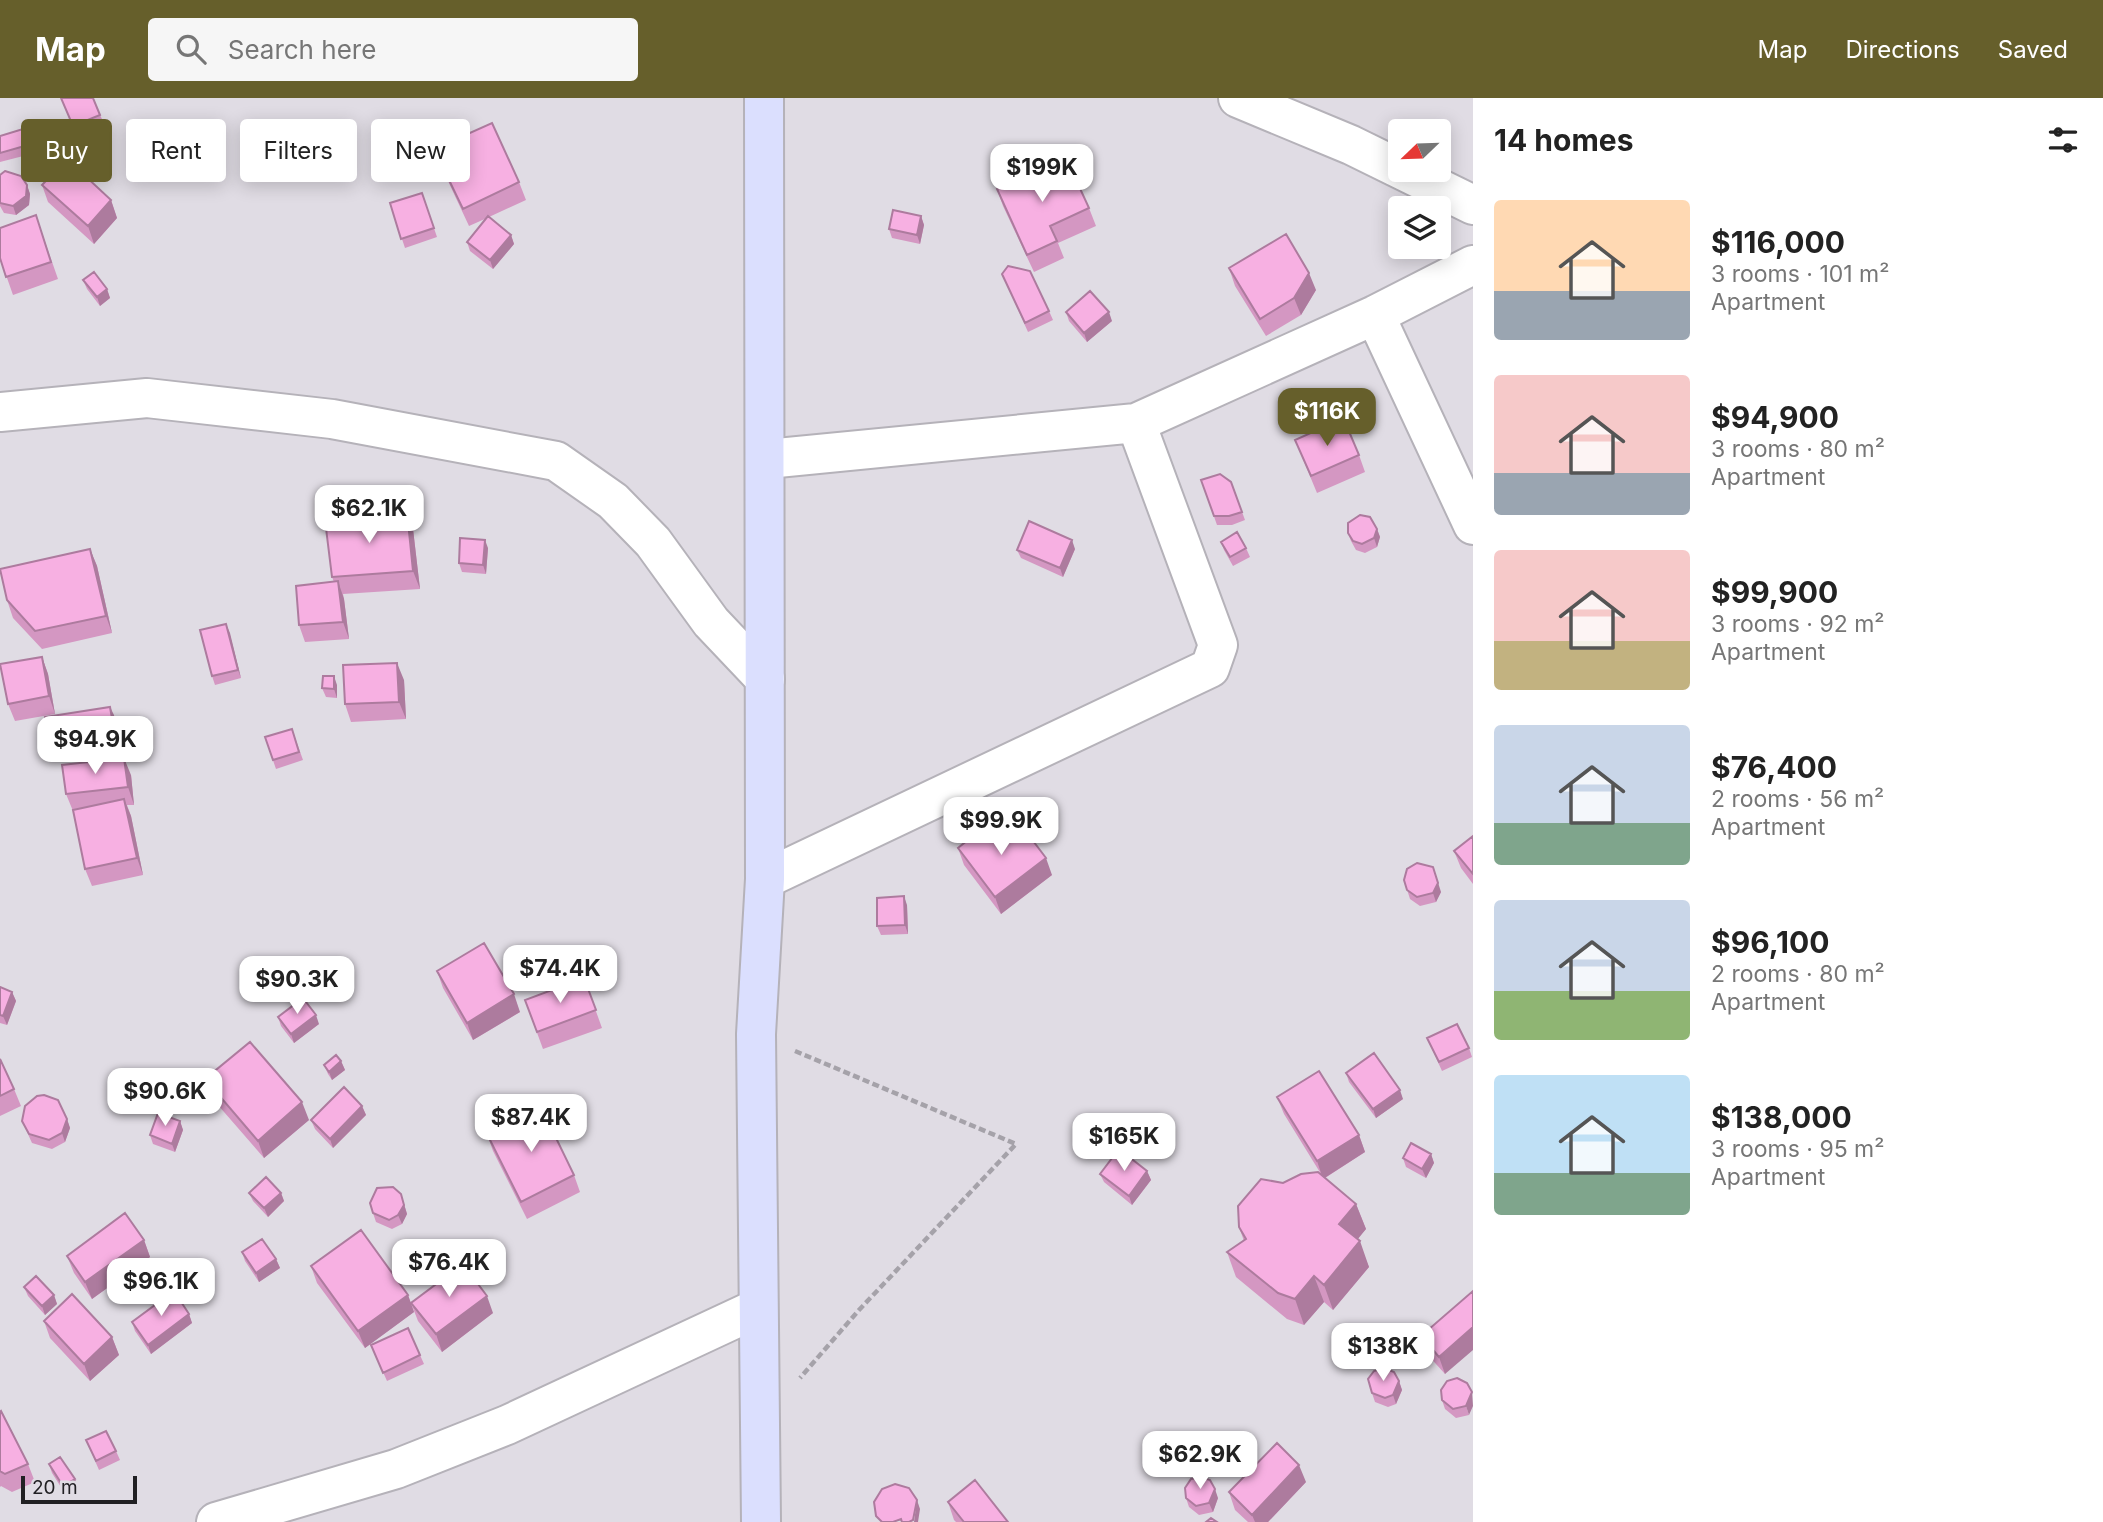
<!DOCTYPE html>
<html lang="en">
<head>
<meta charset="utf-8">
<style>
  body { margin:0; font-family:Inter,sans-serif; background:#f6f6f6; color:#222; height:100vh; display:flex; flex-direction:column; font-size:26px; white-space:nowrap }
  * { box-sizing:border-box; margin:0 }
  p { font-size:23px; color:#767676 }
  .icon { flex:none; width:38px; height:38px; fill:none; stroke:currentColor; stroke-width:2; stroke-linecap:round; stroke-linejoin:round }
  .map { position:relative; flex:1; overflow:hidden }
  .side { display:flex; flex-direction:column; background:#fff; width:630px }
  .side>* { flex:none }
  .top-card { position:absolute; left:21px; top:21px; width:665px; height:63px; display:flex; gap:14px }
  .needle { width:46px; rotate:247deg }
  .fabs { position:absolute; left:1388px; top:21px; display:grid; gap:14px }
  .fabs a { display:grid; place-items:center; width:63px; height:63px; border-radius:7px; background:#fff; box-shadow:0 4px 18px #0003; font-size:35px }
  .scale { position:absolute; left:21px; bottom:18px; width:116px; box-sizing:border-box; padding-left:7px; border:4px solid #212023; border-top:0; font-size:19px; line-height:24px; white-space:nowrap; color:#212023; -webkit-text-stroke:5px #e0dce4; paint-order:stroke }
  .price { position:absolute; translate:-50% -60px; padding:0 16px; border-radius:14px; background:#fff; color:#222; font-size:23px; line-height:46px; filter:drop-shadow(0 2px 4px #0008) }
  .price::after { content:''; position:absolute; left:50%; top:42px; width:21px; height:16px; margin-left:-10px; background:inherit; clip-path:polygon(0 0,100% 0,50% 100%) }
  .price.selected { background:#665f2b; color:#fff }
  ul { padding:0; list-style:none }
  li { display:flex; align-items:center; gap:21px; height:175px; padding:0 21px }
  li span { display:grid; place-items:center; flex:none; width:196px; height:140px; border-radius:7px; color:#555 }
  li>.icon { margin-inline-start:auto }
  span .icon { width:84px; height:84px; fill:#fffc; stroke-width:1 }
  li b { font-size:30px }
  h2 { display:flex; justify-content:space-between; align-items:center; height:84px; padding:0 21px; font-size:30px }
  .pill { padding:0 24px; border-radius:7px; background:#fff; box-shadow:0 4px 18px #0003; font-size:24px; line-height:63px }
  .pill.selected { background:#665f2b; color:#fff }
  header { display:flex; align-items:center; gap:42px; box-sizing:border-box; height:98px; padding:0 35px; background:#665f2b; color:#fff }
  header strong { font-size:33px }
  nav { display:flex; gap:38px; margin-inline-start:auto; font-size:24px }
  .search { width:490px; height:63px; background:#f6f6f6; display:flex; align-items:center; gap:18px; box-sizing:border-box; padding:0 24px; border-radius:7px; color:#767676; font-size:26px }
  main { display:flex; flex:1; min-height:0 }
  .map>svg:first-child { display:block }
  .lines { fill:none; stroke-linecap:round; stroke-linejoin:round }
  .street-casing { stroke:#b5b2b9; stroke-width:42 }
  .secondary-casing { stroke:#b5b2b9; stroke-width:42 }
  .path { stroke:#a5a2a9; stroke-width:4.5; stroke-dasharray:7 3.5; stroke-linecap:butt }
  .street { stroke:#fff; stroke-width:38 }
  .secondary { stroke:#dbdffe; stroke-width:38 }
  .wall { fill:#d497c2 }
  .shaded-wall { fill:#ad7b9e }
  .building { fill:#f7b0e2; stroke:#ad7b9e; stroke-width:2 }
</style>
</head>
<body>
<header>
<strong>Map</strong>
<div class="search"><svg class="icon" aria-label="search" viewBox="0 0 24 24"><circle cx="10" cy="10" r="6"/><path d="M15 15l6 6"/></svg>Search here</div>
<nav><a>Map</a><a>Directions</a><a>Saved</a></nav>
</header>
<main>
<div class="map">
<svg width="1473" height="1424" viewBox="0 0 1473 1424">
  <rect width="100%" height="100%" fill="#e0dce4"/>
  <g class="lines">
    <g class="street-casing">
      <path id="street" d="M1238,0L1351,47L1473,107
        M1375,217L1473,427
        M0,314L147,300L332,321L556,363L613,403L653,444L711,524L765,581
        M767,361L1136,325L1375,217L1473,167
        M765,781L1210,570L1218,547L1136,325
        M216,1424L396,1371L507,1327L758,1210"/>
    </g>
    <g class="secondary-casing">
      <path id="secondary" d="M761,1424L756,936L765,781L764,0"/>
    </g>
    <path class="path" d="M795,953L1016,1046L859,1212L800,1280"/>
    <use href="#street" class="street"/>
    <use href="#secondary" class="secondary"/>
  </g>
  <path class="wall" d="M61,0L100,17L104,25L76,37Z
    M23,31L31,56L0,64V38Z
    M434,51L519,84L526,102L489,119L511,137L514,146L493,171L470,153L467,144L487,120L469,128L441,68Z
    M0,77L27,87L30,96L29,107L16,117L4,115L0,108Z
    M42,87L111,102L117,120L94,146L48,104Z
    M997,91L1089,110L1096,128L1058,145L1064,160L1034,174L1003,108Z
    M422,95L437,139L405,150L390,105Z
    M921,118L924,127L920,146L892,140L889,131Z
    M42,135L58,181L13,197L0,160Z
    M1229,170L1316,192L1301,217L1266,238L1235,188Z
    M1002,176L1049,213L1053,222L1028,234Z
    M83,182L107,191L110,200L100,208L87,191Z
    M1066,214L1112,223L1087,244L1069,223Z
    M1295,342L1359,357L1365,374L1317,395Z
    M1201,382L1231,384L1245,422L1232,427H1217Z
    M413,431L420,491L343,496L344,501L349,541L305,544L299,527L334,484L332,479Z
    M1377,431L1380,439L1377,449L1365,455L1356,452L1351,443L1348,435Z
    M1221,444L1246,450L1250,459L1233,468L1224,452Z
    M488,450L486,476L462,474L459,465Z
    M90,451L97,468L112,535L42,551L13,520L7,502Z
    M1075,451L1063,479L1021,460L1017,452Z
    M226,526L241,580L215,587L212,578Z
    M42,559L48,576L55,616L15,623L8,606Z
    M404,582L406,621L351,624L345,606Z
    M337,587V600L326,599L322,590Z
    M114,617L117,641L51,650L48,641Z
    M292,631L303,662L276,671L265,639Z
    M131,677L134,707H127L131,718L143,777L92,788L85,771L73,713L66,696Z
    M1473,738V786L1461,770L1454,753Z
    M1009,741L1052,777L1001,816L964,767L958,750Z
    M1404,782L1441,794L1436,804L1420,808L1410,801Z
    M907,807L908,836L881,837L877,828Z
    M437,873L520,914L473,942L443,890Z
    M584,880L602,930L543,951L525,902Z
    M0,889L12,894L16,903L7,927L0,925Z
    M278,919L319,926L294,945L281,928Z
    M1427,940L1469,950L1472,959L1442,973Z
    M0,961L14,991L21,1008L0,1018Z
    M341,963L345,972L332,982L328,976L324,967Z
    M1346,975L1403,1001L1376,1020L1349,984Z
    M205,981L309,1022L264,1060L211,999Z
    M1277,999L1359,1037L1365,1054L1325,1080L1356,1106L1366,1131L1357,1141L1369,1169L1333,1212L1324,1204L1304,1227L1287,1221L1236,1179L1227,1154L1244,1143L1239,1129L1283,1085L1321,1076L1284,1016Z
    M362,1008L366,1017L333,1050L315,1031L311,1022Z
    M67,1021L70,1030L65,1044L52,1051L32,1045L22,1023Z
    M180,1023L183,1032L175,1054L153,1046L150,1037Z
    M487,1036L574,1077L580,1094L527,1121L493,1053Z
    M1431,1056L1434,1065L1426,1080L1406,1069L1403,1060Z
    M1147,1073L1151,1082L1132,1107L1104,1084L1100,1076Z
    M249,1095H281L284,1103L268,1119L253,1103Z
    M401,1096L407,1116L402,1126L392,1131L376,1124L373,1115Z
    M144,1142L150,1159L92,1201L74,1175L67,1158Z
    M242,1154L276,1161L280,1170L259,1184L245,1163Z
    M311,1168L408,1197L414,1214L365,1250L317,1185Z
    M24,1189L54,1197L57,1206L45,1217L28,1198Z
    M1473,1193L1445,1276L1427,1256L1421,1238Z
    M411,1205L493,1215L442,1254L418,1223Z
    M189,1216L192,1225L151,1256L135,1233L132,1224Z
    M44,1223L112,1239L119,1257L90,1283L50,1240Z
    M371,1247L420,1257L424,1266L387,1283Z
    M1457,1280L1469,1317L1456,1320L1445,1311L1442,1302Z
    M1399,1283L1402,1292L1396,1306L1388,1309L1375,1304L1372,1295Z
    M0,1314L28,1366L35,1384L12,1394L1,1388L0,1389Z
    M86,1342L116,1353L120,1362L99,1372Z
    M49,1366L75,1381L78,1390L66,1397L52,1375Z
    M1306,1384L1268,1424H1248L1235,1412L1229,1394Z
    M1186,1400H1218L1213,1414L1199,1417L1189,1409Z
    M948,1404L1008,1424H956L954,1422Z"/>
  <path class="shaded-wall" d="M27,87L30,96L29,107L16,117L13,108Z
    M111,102L117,120L94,146L88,128Z
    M921,118L924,127L920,146L917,137Z
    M511,137L514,146L493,171L490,162Z
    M1309,175L1316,192L1301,217L1294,200Z
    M107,191L110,200L100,208L97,199Z
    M1109,214L1112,223L1087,244L1084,235Z
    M407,414L413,431L420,491L413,473Z
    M1377,431L1380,439L1377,449L1374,440Z
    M485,442L488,450L486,476L483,467Z
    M1072,442L1075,451L1063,479L1060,470Z
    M90,451L97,468L112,535L106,518Z
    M338,483L344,501L349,541L343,524Z
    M226,526L230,535L241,580L238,572Z
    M42,559L48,576L55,616L49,598Z
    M397,565L404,582L406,621L399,604Z
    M334,578L337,587V600L334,591Z
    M110,609L114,617L117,641L114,632Z
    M124,660L131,677L134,707L128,689Z
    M124,701L131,718L143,777L137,760Z
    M1046,760L1052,777L1001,816L995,799Z
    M1436,778L1441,794L1436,804L1433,795Z
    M904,798L907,807L908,836L905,827Z
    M12,894L16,903L7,927L3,918Z
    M514,896L520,914L473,942L467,925Z
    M316,917L319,926L294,945L291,936Z
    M341,963L345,972L332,982L329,974Z
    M1400,992L1403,1001L1376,1020L1373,1011Z
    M302,1004L309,1022L264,1060L258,1043Z
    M362,1008L366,1017L333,1050L330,1041Z
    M67,1021L70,1030L65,1044L62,1035Z
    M180,1023L183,1032L175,1054L172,1046Z
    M1359,1037L1365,1054L1323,1081L1317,1063Z
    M1431,1056L1434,1065L1426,1080L1422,1071Z
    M1147,1073L1151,1082L1132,1107L1129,1098Z
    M281,1095L284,1103L268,1119L264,1110Z
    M401,1096L407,1116L402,1126L398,1117Z
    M1356,1106L1366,1131L1349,1152L1339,1126Z
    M144,1142L150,1159L92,1201L85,1184Z
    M1360,1143L1369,1169L1333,1212L1324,1187Z
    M276,1161L280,1170L259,1184L256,1175Z
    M1314,1178L1324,1204L1304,1227L1295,1201Z
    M54,1197L57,1206L45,1217L42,1208Z
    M408,1197L414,1214L365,1250L358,1233Z
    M487,1198L493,1215L442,1254L436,1236Z
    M189,1216L192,1225L151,1256L148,1247Z
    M1473,1229V1252L1445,1276L1439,1259Z
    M112,1239L119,1257L90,1283L84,1266Z
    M1399,1283L1402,1292L1396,1306L1393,1297Z
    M1472,1294L1473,1308L1469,1317L1466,1308Z
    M1299,1367L1306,1384L1268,1424H1255L1252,1417Z
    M75,1381L78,1390L66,1397L63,1388Z
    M1215,1391L1218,1400L1213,1414L1209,1405Z
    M917,1402L920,1411L918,1424H914Z"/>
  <path class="building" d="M61,0H93L100,17L73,28Z
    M492,25L519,84L463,111L434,51Z
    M23,31L28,47L0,55V38Z
    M1066,60L1089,110L1050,128L1057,143L1027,157L997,91Z
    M67,61L111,102L88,128L42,87Z
    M5,73L21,78L27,87L26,98L13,108L0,105V77Z
    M422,95L434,130L401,141L390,105Z
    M893,112L921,118L917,137L889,131Z
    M36,117L51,164L6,179L0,160V130Z
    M488,118L511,137L490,162L467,144Z
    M1286,136L1309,175L1294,200L1260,221L1229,170Z
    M1008,168L1030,173L1049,213L1025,225L1002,176Z
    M94,174L107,191L97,199L83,182Z
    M1090,193L1109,214L1084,235L1066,214Z
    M1335,324L1348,331L1359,357L1311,378L1295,342Z
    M1220,376L1231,384L1242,414L1229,418H1214L1201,382Z
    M407,414L413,473L332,479L325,422Z
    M1360,417L1370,419L1377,431L1374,440L1362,446L1353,443L1348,435V425Z
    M1029,423L1072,442L1060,470L1017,452Z
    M1237,434L1246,450L1230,459L1221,444Z
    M460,440L485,442L483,467L459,465Z
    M90,451L106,518L35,533L7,502L0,471Z
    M338,483L343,524L299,527L296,488Z
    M226,526L238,572L212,578L200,532Z
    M42,559L49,598L8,606L0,566Z
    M397,565L399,604L345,606L343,567Z
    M323,578H334V591L322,590Z
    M110,609L114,632L48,641L45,619Z
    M292,631L299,654L273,662L265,639Z
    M124,660L128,689L66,696L62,667Z
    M124,701L137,760L85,771L73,712Z
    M994,721L1009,741L1027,735L1046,760L995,799L958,750Z
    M1473,738V776L1454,753Z
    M1417,765L1433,769L1438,785L1433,795L1417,799L1407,792L1404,782L1407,771Z
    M904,798L905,827L877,828V800Z
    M484,845L514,896L467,925L437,873Z
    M584,880L596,912L537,934L525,902Z
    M0,889L12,894L3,918L0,917Z
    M303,900L316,917L291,936L278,919Z
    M1457,926L1469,950L1439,964L1427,940Z
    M250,944L302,1004L258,1043L205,981Z
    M1374,955L1400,992L1373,1011L1346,975Z
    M336,957L341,963L329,974L324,967Z
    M0,961L14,991L0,998Z
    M1319,973L1359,1037L1317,1063L1277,999Z
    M344,989L362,1008L330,1041L311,1022Z
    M44,997L58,1002L67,1021L62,1035L49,1042L29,1036L22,1023L25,1008L37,998Z
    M540,1007L574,1077L521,1104L487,1036Z
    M158,1015L180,1023L172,1046L150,1037Z
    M1411,1045L1431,1056L1422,1071L1403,1060Z
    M1119,1051L1147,1073L1129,1098L1100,1076Z
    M1318,1074L1356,1106L1339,1126L1360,1143L1324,1187L1314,1178L1295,1201L1278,1195L1227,1154L1246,1141L1239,1129L1238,1108L1261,1081L1283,1085L1301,1076Z
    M266,1079L281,1095L264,1110L249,1095Z
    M393,1089L401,1096L404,1107L398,1117L389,1122L373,1115L370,1105L377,1090Z
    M125,1115L144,1142L85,1184L67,1158Z
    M361,1132L408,1197L358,1233L311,1168Z
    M262,1141L276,1161L256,1175L242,1154Z
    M463,1166L487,1198L436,1236L411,1205Z
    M36,1178L54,1197L42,1208L24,1189Z
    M174,1193L189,1216L148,1247L132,1224Z
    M1473,1193V1229L1439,1259L1421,1238Z
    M72,1196L112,1239L84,1266L44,1223Z
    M408,1230L420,1257L383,1275L371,1247Z
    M1384,1270L1394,1274L1399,1283L1393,1297L1385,1300L1372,1295L1368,1281L1374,1273Z
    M1457,1280L1467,1285L1472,1294L1466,1308L1453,1311L1442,1302L1441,1292L1447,1283Z
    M1,1313L28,1366L5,1376L0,1373V1314Z
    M106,1333L116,1353L96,1363L86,1342Z
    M1277,1345L1299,1367L1252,1417L1229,1394Z
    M60,1359L75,1381L63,1388L49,1366Z
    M1201,1379L1210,1382L1215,1391L1209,1405L1196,1408L1186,1400L1185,1390L1191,1381Z
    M975,1382L1008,1424H964L948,1404Z
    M895,1386L909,1390L917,1402L913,1422L909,1424H902L901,1421L893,1424H882L876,1418L874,1404L882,1391Z
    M1211,1420L1217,1424H1206Z"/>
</svg>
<div class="fabs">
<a><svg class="needle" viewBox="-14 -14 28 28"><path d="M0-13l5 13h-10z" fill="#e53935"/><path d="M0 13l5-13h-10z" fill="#767676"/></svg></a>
<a><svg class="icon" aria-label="layers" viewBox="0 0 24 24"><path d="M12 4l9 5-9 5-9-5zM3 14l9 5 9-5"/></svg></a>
</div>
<div class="scale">20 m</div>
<b class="price" style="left:1042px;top:106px">$199K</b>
<b class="price selected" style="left:1327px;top:350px">$116K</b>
<b class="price" style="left:369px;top:447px">$62.1K</b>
<b class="price" style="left:95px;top:678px">$94.9K</b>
<b class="price" style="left:1001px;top:759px">$99.9K</b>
<b class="price" style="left:560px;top:907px">$74.4K</b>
<b class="price" style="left:297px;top:918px">$90.3K</b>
<b class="price" style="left:165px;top:1030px">$90.6K</b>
<b class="price" style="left:531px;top:1056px">$87.4K</b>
<b class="price" style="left:1124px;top:1075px">$165K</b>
<b class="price" style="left:449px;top:1201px">$76.4K</b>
<b class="price" style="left:161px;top:1220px">$96.1K</b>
<b class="price" style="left:1383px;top:1285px">$138K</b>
<b class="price" style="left:1200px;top:1393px">$62.9K</b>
<div class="top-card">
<a class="pill selected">Buy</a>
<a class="pill">Rent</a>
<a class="pill">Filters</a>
<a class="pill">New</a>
</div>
</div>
<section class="side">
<h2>14 homes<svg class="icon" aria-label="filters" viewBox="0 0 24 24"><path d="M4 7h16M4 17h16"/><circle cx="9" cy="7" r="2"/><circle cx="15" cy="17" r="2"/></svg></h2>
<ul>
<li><span style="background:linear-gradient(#ffd9b3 65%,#9aa5b1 0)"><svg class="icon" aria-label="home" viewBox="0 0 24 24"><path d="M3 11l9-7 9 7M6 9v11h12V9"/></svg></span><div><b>$116,000</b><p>3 rooms · 101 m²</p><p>Apartment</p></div></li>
<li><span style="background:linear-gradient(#f6c9c9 70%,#9aa5b1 0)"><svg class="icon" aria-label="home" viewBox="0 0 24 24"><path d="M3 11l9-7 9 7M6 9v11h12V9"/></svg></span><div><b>$94,900</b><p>3 rooms · 80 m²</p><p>Apartment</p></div></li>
<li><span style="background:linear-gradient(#f6c9c9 65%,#c2b280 0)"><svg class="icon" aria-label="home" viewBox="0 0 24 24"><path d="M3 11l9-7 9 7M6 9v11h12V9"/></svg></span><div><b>$99,900</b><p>3 rooms · 92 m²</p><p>Apartment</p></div></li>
<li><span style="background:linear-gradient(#c9d6e8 70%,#7fa58c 0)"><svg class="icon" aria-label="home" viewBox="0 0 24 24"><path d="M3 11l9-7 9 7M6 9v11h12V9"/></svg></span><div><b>$76,400</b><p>2 rooms · 56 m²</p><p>Apartment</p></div></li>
<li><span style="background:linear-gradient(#c9d6e8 65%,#8fb573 0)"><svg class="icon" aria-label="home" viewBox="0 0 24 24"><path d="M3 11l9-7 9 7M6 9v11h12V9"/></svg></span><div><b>$96,100</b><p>2 rooms · 80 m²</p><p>Apartment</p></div></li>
<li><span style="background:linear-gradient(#bfe0f5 70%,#7fa58c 0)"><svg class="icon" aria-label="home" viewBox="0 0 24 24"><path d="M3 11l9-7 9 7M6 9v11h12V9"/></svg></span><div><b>$138,000</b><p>3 rooms · 95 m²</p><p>Apartment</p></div></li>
</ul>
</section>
</main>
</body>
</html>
